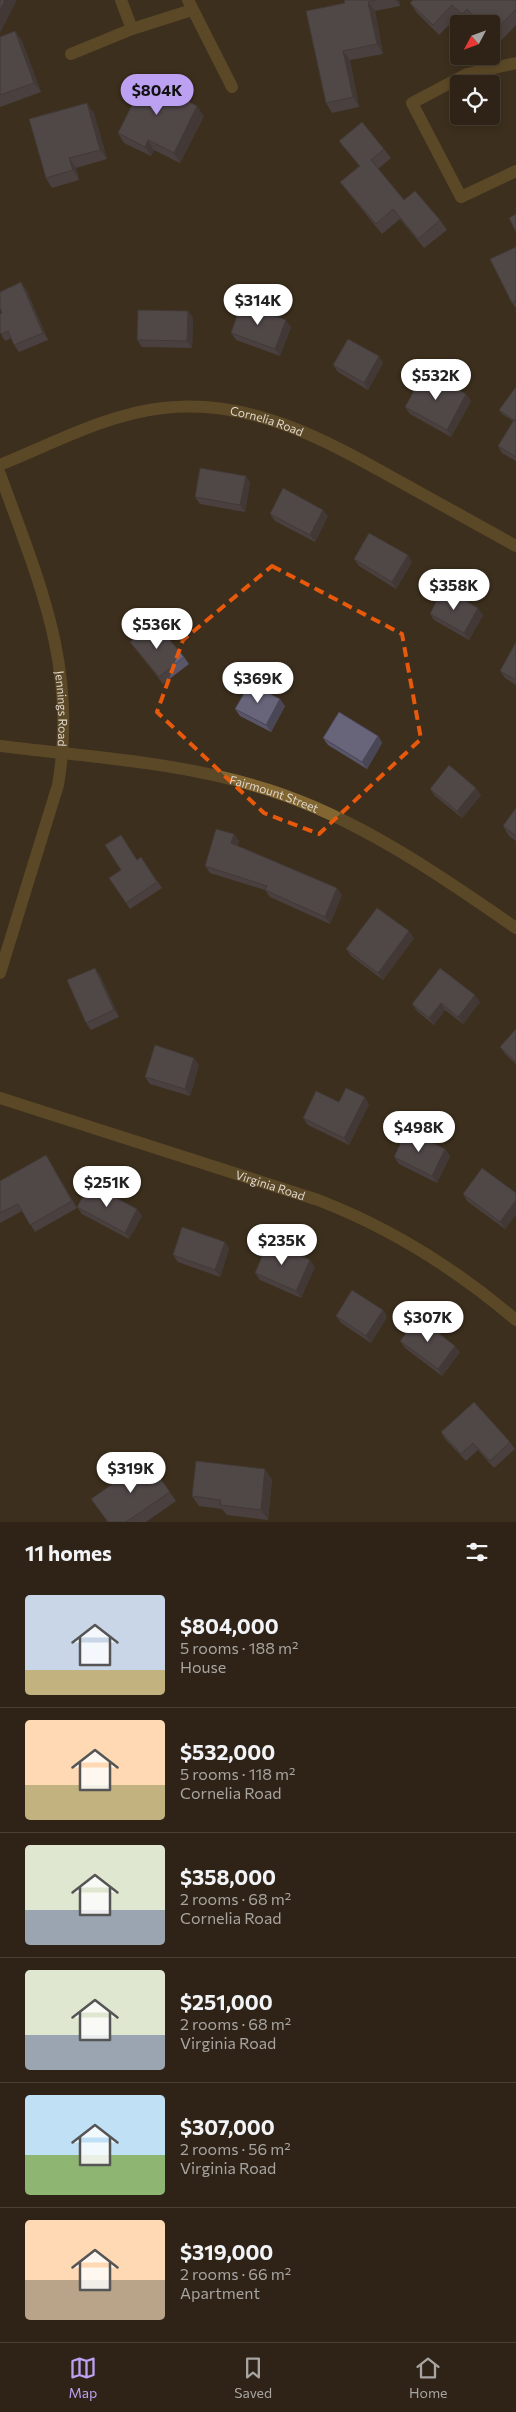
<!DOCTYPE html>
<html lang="en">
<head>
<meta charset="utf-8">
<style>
  body { margin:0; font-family:Commissioner,sans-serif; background:#362b1f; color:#f1f3f6; height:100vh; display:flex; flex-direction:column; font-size:19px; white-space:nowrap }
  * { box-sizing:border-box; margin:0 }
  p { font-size:16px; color:#a7a4a1 }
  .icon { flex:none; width:28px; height:28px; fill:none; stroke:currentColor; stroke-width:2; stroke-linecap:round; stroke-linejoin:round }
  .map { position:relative; height:1522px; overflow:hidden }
  .drawer { display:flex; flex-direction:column; background:#2e2316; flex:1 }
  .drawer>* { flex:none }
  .needle { width:32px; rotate:229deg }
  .buttons { position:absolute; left:450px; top:15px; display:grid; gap:10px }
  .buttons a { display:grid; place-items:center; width:50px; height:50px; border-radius:5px; background:#2e2316; box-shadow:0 2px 8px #0003,0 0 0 1px #494035; font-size:25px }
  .price { position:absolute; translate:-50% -42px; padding:0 11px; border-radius:18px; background:#fff; color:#222; font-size:16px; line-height:32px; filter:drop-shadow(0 1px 2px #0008) }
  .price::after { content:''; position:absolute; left:50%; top:30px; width:15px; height:11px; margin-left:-8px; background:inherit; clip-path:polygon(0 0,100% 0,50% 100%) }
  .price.active { background:#bca0f2; color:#111 }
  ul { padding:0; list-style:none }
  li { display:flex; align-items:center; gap:15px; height:125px; padding:0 25px }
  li+li { border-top:1px solid #494035 }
  li span { display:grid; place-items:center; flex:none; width:140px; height:100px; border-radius:5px; color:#555 }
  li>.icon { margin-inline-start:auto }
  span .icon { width:60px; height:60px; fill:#fffc; stroke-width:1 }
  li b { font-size:21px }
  h2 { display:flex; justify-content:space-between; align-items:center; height:60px; padding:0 25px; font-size:21px }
  .tab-bar { display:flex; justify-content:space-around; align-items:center; height:70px; border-top:1px solid #494035; background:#2e2316; font-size:14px; color:#a7a4a1 }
  .tab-bar a { display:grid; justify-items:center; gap:2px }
  .tab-bar .active { color:#bca0f2 }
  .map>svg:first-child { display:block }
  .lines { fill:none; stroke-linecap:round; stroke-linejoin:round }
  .minor { stroke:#826632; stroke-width:12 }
  .wall { fill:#595669 }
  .shaded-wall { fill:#494655 }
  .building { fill:#68647a; stroke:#494655 }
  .marked { fill:none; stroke:#e8590c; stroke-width:4; stroke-dasharray:10 6; stroke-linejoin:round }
  .labels { text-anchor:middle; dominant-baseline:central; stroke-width:4; stroke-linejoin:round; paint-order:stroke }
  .street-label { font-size:12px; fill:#ded6cb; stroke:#3d2f1e }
</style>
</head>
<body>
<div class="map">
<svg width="516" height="1522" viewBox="0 0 516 1522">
  <rect width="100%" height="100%" fill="#3d2f1e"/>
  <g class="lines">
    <g class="minor">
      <path d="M121,0L132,29"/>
      <path d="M188,0L232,87"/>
      <path d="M71,54L132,29L192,10"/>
      <path d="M516,63L467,74L412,103L461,197L516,171"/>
      <path id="s1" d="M0,465C52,444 107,414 163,408C250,398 324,439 397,480C437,502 476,524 516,546"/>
      <path id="s2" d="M0,474C39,582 78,667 58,785L0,973"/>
      <path id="s3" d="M0,746C89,757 183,762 269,790C357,818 440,875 516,928"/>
      <path id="s4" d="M0,1098L318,1200C391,1228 456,1269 516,1320"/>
    </g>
  </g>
  <path class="wall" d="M344,0H399L400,6L375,11L383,54L350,60L359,107L332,113L326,103L345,3Z
    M516,0V25L499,43L491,36V24H479L474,19L468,24L459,15L439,35L417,13L410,3Z
    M15,31L22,41L41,92L0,107V37Z
    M170,87L177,96L204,116L180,163L154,150L151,156L124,143L118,133Z
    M94,113L107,159L76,168L79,180L52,188L46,178Z
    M339,141L384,149L391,158L378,169L404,200L440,220L447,230L424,248L400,219L382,234L347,191L340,182L359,166Z
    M516,247V308L512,303Z
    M26,289L48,340L19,352L14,345L11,338L5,341L1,334L2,313Z
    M188,311L193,318L192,348L142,347L137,340Z
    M291,327L280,356L236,340L231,333Z
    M383,363L368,390L338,372L333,365Z
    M516,387V461L502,453L498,446L513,421L502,414L499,410Z
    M466,394L471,401L451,437L410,414L405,407Z
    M246,476L250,483L245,512L200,504L195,497Z
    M270,514L328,516L315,542L275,521Z
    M408,555L412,562L396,589L359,566L354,559Z
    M430,614L483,615L469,640L434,620Z
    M130,642L184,657L189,664L163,684Z
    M516,642V685L505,678L500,671Z
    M285,706L271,732L240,716L235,709Z
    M378,736L382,743L367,769L328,745L323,738Z
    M430,789L481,795L462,818L435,796Z
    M516,808V841L509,836L503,826Z
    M234,834L239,841L237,846L337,888L342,895L330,924L270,897L265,890L210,873L205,866Z
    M141,857L162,888L130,909L109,878Z
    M414,938L383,980L351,956L346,949Z
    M100,975L119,1017L91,1030L86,1023Z
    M480,1002L463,1024L445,1010L434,1025L417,1011L412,1004Z
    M516,1029V1064L505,1054L500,1047Z
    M199,1065L190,1096L150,1084L145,1077Z
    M339,1102L369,1104L349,1145L308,1125L303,1118Z
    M445,1149L450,1156L437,1183L399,1164L394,1157Z
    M50,1162L77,1208L35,1232L22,1211L0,1223V1181Z
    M516,1193V1214L505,1229L467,1201L463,1194Z
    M77,1207L137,1209L142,1216L129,1239L82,1214Z
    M225,1242L229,1249L220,1277L178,1262L173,1255Z
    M315,1267L301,1298L260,1280L255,1273Z
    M383,1310L387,1317L371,1343L341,1323L336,1316Z
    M400,1341L460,1352L442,1376L405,1348Z
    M441,1432L510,1442L515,1449L494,1468L478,1450L466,1461L445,1439Z
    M147,1460L176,1501L146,1522H108Z
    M272,1479L268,1520L227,1515L222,1509L199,1506L192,1496Z"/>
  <path class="shaded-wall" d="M5,0H17L0,33V10Z
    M396,0H399L400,6Z
    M368,2L375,11L383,54L377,44Z
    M15,31L22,41L41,92L34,83Z
    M343,51L350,60L359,107L353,97Z
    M170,87L177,96L168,91Z
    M87,103L94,113L107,159L100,150Z
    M197,106L204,116L180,163L174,153Z
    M148,140L154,150L151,156L145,147Z
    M69,158L76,168L79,180L73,170Z
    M21,282L26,289L48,340L43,333Z
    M188,311L193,318L192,348L187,341Z
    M286,320L291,327L280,356L275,349Z
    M379,356L383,363L368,390L364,383Z
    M466,394L471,401L451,437L447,430Z
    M246,476L250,483L245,512L240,505Z
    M323,510L328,516L315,542L310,535Z
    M408,555L412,562L396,589L392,582Z
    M478,608L483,615L469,640L464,633Z
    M280,699L285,706L271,732L266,725Z
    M378,736L382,743L367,769L362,762Z
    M476,788L481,795L462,818L457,811Z
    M234,834L239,841L236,850L231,843Z
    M337,888L342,895L330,924L325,917Z
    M409,931L414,938L383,980L378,973Z
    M95,968L100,975L119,1017L114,1010Z
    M475,995L480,1002L463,1024L458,1017Z
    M441,1003L445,1010L434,1025L429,1018Z
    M194,1058L199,1065L190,1096L185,1089Z
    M365,1097L369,1104L349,1145L344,1138Z
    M445,1149L450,1156L437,1183L432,1176Z
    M46,1155L50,1162L77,1208L72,1201Z
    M516,1200V1214L505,1229L500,1222Z
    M137,1209L142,1216L129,1239L125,1233Z
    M225,1242L229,1249L220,1277L215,1270Z
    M310,1260L315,1267L301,1298L296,1291Z
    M383,1310L387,1317L371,1343L366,1336Z
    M455,1346L460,1352L442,1376L438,1369Z
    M265,1469L272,1479L268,1520L261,1510Z"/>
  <path class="building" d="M0,0H5L0,10Z
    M344,0H377L368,2L377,44L343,51L353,97L326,103L306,11L345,3Z
    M413,0H516V12L515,10L492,34L491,24H482L467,9L462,14L452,5L433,25L410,3Z
    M15,31L34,83L0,95V37Z
    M147,75L170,87L168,91L197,106L174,153L148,140L145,147L118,133Z
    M87,103L100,150L69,158L73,170L46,178L29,119Z
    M362,122L384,149L371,160L404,200L415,191L440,220L418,239L393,209L376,224L340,182L360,166L339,141Z
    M516,214V232L509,218Z
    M516,247V301L512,303L490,259Z
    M21,282L43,333L14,345L8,331L1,334L0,333V314L2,313L0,308V292Z
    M241,304L286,320L275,349L231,333Z
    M138,310L188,311L187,341L137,340Z
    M348,339L379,356L364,383L333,365Z
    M425,371L466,394L447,430L405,407Z
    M516,387V421L514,420L499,410Z
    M514,420L516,421V457L498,446Z
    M200,468L246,476L240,505L195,497Z
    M283,488L323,510L310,535L270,514Z
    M369,533L408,555L392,582L354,559Z
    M443,588L478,608L464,633L430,614Z
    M155,622L184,657L159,677L130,642Z
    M516,642V680L500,671Z
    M250,683L280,699L266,725L235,709Z
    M339,712L378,736L362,762L323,738Z
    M449,765L476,788L457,811L430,789Z
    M516,808V836L503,826Z
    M216,829L234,834L231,843L337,888L325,917L265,890L267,886L205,866Z
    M121,835L137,860L141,857L157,882L126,903L109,878L121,870L105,845Z
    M377,908L409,931L378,973L346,949Z
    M95,968L114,1010L86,1023L67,980Z
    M440,968L475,995L458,1017L441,1003L429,1018L412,1004Z
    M516,1029V1062L500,1047Z
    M155,1045L194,1058L185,1089L145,1077Z
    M346,1088L365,1097L344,1138L303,1118L316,1091L339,1102Z
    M407,1130L445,1149L432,1176L394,1157Z
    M46,1155L72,1201L30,1225L18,1204L0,1213V1181Z
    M482,1168L516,1193V1200L500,1222L463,1194Z
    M90,1184L137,1209L125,1233L77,1207Z
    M182,1227L225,1242L215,1270L173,1255Z
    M268,1242L310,1260L296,1291L255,1273Z
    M352,1290L383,1310L366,1336L336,1316Z
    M418,1317L455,1346L438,1369L400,1341Z
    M474,1402L510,1442L490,1461L473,1443L461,1454L441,1432Z
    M147,1460L170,1492L126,1522H108L91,1499Z
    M196,1461L265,1469L261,1510L220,1505L221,1500L192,1496Z"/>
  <path d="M0 0H516V1522H0ZM272,566L402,634L421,739L319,834L264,813L157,712L183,640Z" fill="#3d2f1e" fill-opacity=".55" fill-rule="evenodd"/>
  <path class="marked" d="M272,566L402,634L421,739L319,834L264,813L157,712L183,640Z"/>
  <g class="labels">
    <g class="street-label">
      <text stroke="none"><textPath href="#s1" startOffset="279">Cornelia Road</textPath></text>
      <text stroke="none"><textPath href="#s2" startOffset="244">Jennings Road</textPath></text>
      <text stroke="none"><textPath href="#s3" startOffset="279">Fairmount Street</textPath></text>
      <text stroke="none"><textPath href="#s4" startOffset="284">Virginia Road</textPath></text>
    </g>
  </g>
</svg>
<div class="buttons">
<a><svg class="needle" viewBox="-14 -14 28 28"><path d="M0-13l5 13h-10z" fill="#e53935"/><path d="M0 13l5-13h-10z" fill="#a7a4a1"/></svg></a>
<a><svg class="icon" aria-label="locate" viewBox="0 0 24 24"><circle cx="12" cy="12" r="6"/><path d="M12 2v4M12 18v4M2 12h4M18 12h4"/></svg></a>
</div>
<b class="price active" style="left:157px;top:116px">$804K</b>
<b class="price" style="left:258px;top:326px">$314K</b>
<b class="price" style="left:436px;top:401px">$532K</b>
<b class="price" style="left:454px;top:611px">$358K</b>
<b class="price" style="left:157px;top:650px">$536K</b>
<b class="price" style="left:258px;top:704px">$369K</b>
<b class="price" style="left:419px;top:1153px">$498K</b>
<b class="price" style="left:107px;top:1208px">$251K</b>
<b class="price" style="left:282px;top:1266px">$235K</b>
<b class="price" style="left:428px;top:1343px">$307K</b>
<b class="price" style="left:131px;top:1494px">$319K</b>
</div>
<section class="drawer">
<h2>11 homes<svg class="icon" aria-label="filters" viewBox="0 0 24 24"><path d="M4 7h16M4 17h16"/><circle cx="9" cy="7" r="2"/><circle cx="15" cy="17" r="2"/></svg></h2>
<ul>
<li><span style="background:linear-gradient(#c9d6e8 75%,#c2b280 0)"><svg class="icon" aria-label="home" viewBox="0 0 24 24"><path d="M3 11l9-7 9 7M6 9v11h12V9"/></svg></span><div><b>$804,000</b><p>5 rooms · 188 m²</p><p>House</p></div></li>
<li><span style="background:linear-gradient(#ffd9b3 65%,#c2b280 0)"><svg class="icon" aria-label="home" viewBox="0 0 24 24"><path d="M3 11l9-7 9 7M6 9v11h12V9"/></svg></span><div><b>$532,000</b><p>5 rooms · 118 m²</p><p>Cornelia Road</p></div></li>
<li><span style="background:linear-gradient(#dfe7d0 65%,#9aa5b1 0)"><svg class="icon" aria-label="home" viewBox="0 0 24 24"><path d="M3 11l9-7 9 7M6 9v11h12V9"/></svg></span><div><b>$358,000</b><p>2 rooms · 68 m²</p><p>Cornelia Road</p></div></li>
<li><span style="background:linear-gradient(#dfe7d0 65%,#9aa5b1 0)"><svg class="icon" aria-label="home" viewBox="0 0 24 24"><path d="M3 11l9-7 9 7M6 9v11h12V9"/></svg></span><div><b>$251,000</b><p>2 rooms · 68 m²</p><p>Virginia Road</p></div></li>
<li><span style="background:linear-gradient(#bfe0f5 60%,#8fb573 0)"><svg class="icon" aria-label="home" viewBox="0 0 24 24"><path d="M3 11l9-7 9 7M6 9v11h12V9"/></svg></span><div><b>$307,000</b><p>2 rooms · 56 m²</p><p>Virginia Road</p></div></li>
<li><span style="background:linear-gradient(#ffd9b3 60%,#b9a48a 0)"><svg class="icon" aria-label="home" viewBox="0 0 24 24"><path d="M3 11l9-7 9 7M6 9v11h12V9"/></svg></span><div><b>$319,000</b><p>2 rooms · 66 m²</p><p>Apartment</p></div></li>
</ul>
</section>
<nav class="tab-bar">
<a class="active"><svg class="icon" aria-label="map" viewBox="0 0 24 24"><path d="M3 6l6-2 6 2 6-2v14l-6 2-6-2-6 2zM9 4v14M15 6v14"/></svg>Map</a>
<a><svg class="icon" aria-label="saved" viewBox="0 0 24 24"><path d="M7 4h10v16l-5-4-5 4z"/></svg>Saved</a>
<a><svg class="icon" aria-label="home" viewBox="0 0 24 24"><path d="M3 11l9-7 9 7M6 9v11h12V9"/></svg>Home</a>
</nav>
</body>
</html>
